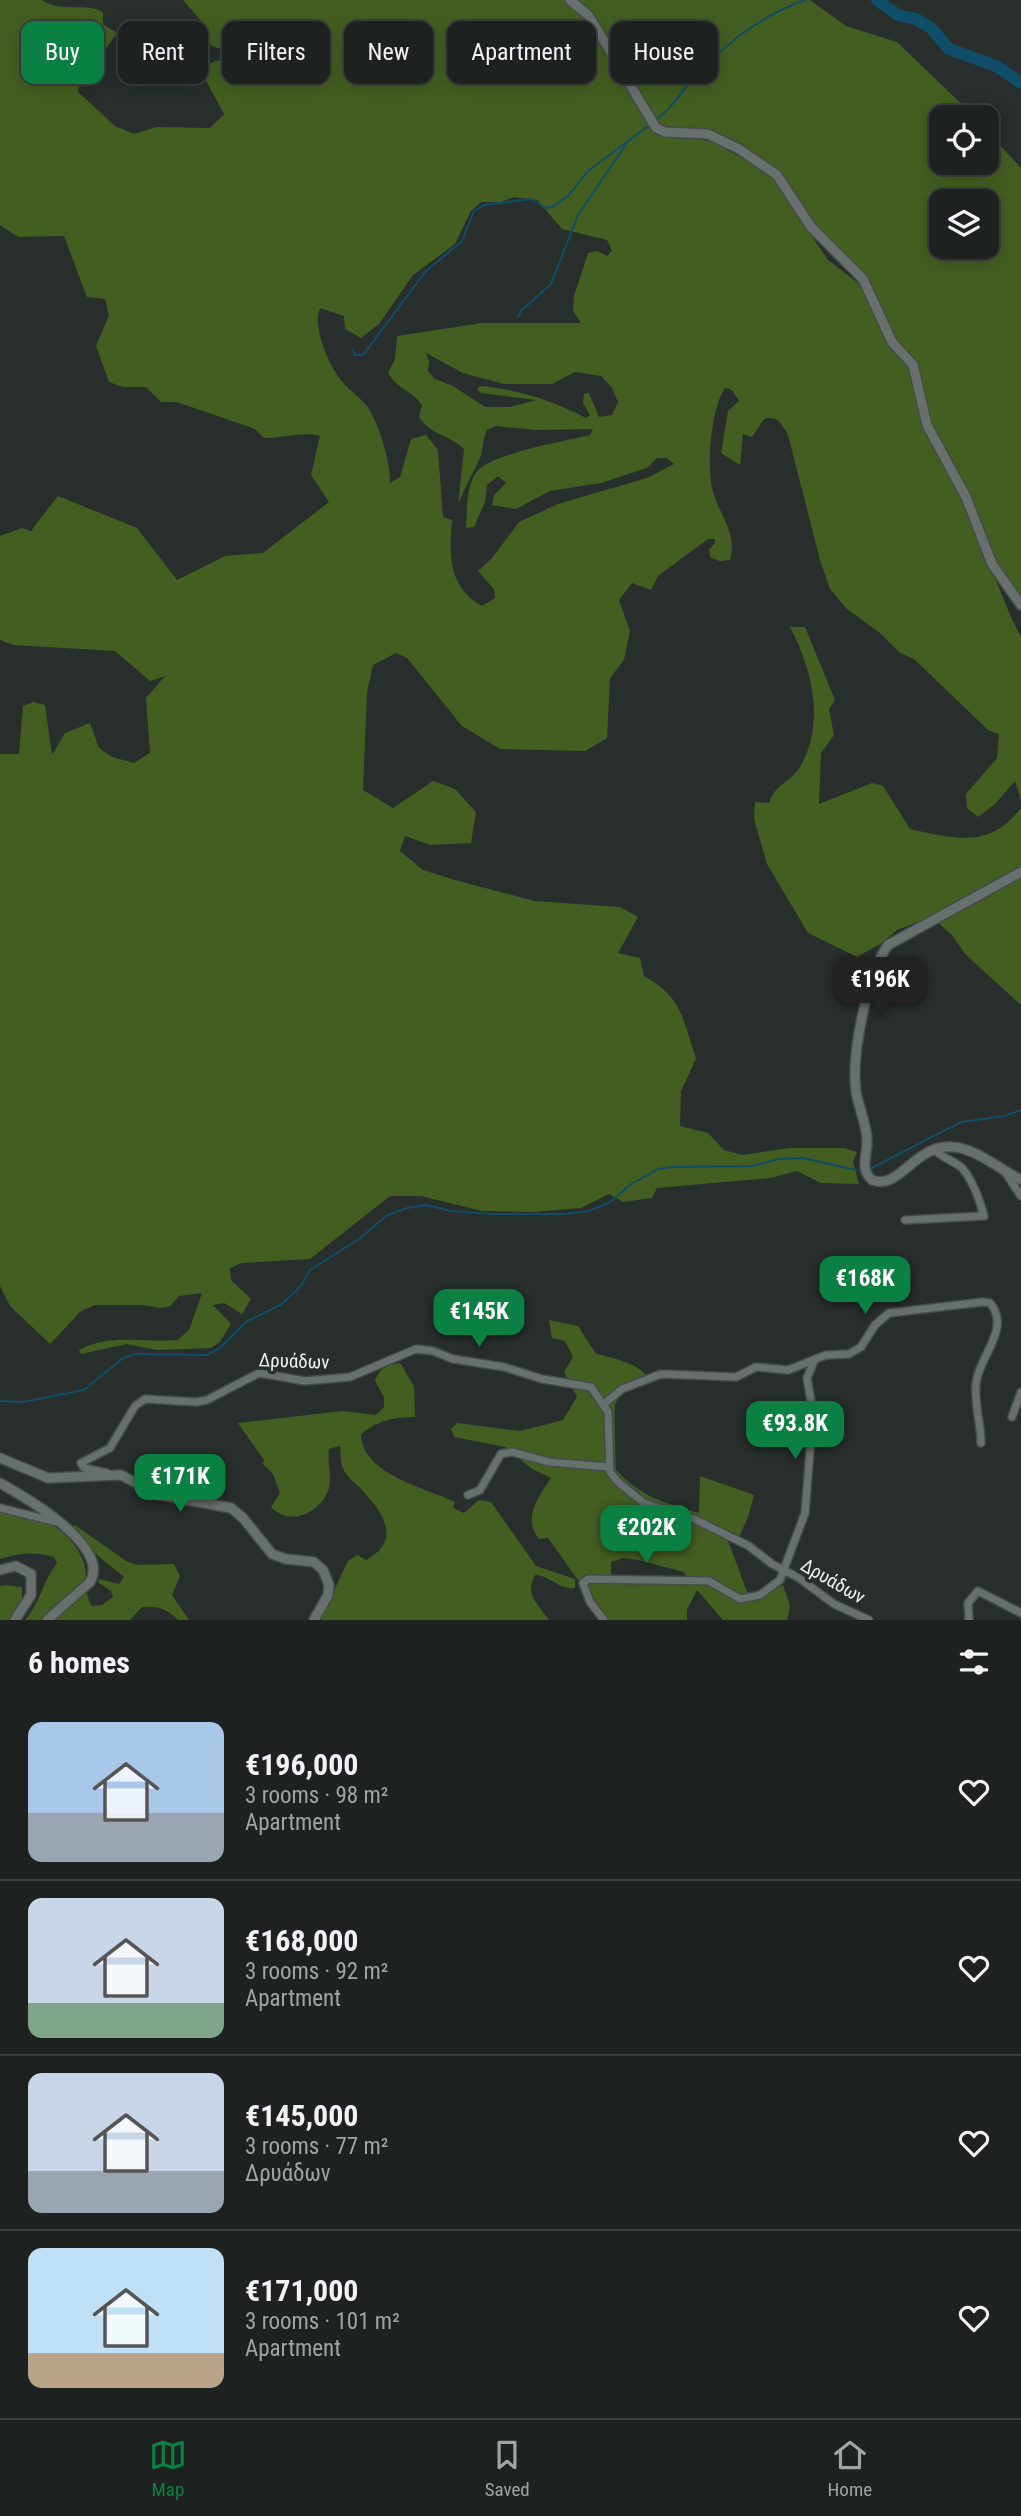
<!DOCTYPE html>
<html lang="en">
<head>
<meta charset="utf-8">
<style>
  body { margin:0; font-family:"Roboto Condensed",sans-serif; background:#252a2a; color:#f1f3f6; height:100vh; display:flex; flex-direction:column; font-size:26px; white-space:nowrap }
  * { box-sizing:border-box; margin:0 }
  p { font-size:23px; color:#a0a4a5 }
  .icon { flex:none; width:38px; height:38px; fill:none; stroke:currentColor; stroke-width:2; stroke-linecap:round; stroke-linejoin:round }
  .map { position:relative; height:1620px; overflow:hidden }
  .details { display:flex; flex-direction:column; background:#1d2221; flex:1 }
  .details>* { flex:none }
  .top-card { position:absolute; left:21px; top:21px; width:980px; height:63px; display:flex; gap:14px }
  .fabs { position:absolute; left:929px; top:105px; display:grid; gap:14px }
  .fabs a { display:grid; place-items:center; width:70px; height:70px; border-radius:14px; background:#1d2221; box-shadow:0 4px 18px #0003,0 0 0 2px #3b3f3f; font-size:35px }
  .price { position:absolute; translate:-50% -60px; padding:0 16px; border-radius:14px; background:#0b8043; color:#fff; font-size:23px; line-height:46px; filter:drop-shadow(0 2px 4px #0008) }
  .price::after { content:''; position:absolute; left:50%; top:42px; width:21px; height:16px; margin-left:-10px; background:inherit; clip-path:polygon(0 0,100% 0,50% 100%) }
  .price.selected { background:#222; color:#fff }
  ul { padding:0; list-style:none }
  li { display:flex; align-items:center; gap:21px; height:175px; padding:0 28px }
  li+li { border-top:2px solid #3b3f3f }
  li span { display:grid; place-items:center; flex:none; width:196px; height:140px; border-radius:14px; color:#555 }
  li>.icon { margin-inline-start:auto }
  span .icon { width:84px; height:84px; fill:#fffc; stroke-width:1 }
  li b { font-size:30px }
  h2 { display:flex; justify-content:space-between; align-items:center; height:84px; padding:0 28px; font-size:30px }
  .tag { padding:0 24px; border-radius:14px; background:#1d2221; box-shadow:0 4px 18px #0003,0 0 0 2px #3b3f3f; font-size:24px; line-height:63px }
  .tag.selected { background:#0b8043; color:#fff }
  .menu { display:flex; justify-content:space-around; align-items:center; height:98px; border-top:2px solid #3b3f3f; background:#1d2221; font-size:19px; color:#a0a4a5 }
  .menu a { display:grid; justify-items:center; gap:4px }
  .menu .selected { color:#0b8043 }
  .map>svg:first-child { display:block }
  .green { fill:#445e21; fill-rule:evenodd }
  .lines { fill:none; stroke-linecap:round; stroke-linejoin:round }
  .stream { stroke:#0f4d69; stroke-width:2 }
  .river { stroke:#0f4d69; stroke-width:12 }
  .minor-casing { stroke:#454b4a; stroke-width:10 }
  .tertiary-casing { stroke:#454b4a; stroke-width:12 }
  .minor { stroke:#68706e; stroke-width:7 }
  .tertiary { stroke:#68706e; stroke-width:9 }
  .labels { text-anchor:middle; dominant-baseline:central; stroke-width:7; stroke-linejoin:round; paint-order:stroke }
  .street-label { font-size:19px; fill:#eef3f2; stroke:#272e2c }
</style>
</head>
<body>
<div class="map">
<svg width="1021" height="1620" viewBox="0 0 1021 1620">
  <rect width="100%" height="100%" fill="#272e2c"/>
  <path class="green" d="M0,0H42C59,13 85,2 103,12V24L117,33C104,54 84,68 78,92L115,126L134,134L157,127L210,128L224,114L203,75L208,64L223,59L230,53L208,44L205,25L183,0H810L846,26L897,42L975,117H942V163H987V131L1021,168V596L987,559C999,585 1007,612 1021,637V800L1015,781L995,804L978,817L967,808L966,794L997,758L999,734L988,730L914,659L900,653L880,633L847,609L830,589L820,560L788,435C782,425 778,415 764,419L752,437L743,434L740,465L721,453L728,411L739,401L732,390L725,388C711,408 707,464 712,488C718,514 738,532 730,560L720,561L711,558L709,550L715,543V539H708L658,576L651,590L632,583L619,600L630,631L624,660L610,678L607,738L585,751L500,749L462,726L407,658L396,653L373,665L367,692L363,790L393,808L433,781L455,789L476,812L471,843L430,845L405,836L400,851L423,870L455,880L534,901L620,907L638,917L618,953L640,958L644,976C683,998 682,1018 696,1058L681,1092L680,1126L708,1133L724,1150L742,1155L790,1148H844L857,1152L853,1162L859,1184L821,1183L797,1171L771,1178L657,1188L652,1198L623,1202L609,1194L581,1208L533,1212L482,1211L421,1196H390L310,1259L242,1263L230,1268L231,1280L251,1299L242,1314L224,1303L213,1305L231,1324L220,1342L211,1348L157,1350L127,1344L81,1354L79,1350C111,1333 143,1343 178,1340L189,1330L202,1293L179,1296L170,1306L162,1308L143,1305H95L81,1311L50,1344L10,1306L0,1286V754H19L23,706L33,702L45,705L52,755L65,733L90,723L99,748L112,757L134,763L150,753L146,698L165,676L150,681L115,651L13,645L0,640V536L22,528L31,531L58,496L137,528L177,580L225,556L263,553L329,502L311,475L320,436C303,431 283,438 264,438L255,429L177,402H161L146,387H123L109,382L96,346L109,315L105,299L87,297L64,236L18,237L0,225ZM647,124L708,131L781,173L814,225L865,275L862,286L828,260L770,174L711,141L658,133ZM514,197L537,200L562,229L607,240L612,251L607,256L597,251L588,253L574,296L573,311L581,323H482L397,336L395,359L388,373C397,389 413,391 422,405L419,417C433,437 447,433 464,449L458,505C464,488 473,474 480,458C484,449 482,439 487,430L496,426L536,430L593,429L590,435C566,441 487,454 475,474C466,490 467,510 466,528L474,527L485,502L487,485L498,476L506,483L494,495L492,505L516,509L550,491L601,483L647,468L657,458H667L674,464L647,478L558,504L519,522L492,558L478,571L494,589L495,598L482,606C448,587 449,555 452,520L443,517L438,450L426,435L411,439L400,477L390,483C391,463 379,423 367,406C359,396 347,389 340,379C328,363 312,326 320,308L344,316L345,329L361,338L379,324L413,275L455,244L471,211L481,202H500ZM942,201H987V247H942ZM426,353L463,373L504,384H552L575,372L601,376L612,388L618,402L612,415L599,417L589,393L584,394L583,403L590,415L586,418C551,400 520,390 481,386L477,389L481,393L537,400L510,407H485L453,386L435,379L428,371L429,361Z
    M790,627H805L835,700L829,709L834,735L821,753L819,804L872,783L883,786L910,829C956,839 989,849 1021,808V1005L966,955L951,934L931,917L897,930L882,943L857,957L808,933L767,864L754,819L755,802L769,803C775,784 791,782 800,767C826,722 812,669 790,627Z
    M549,1320L578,1326L596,1354C608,1356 642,1365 646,1376C638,1388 623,1391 616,1402C613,1406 616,1459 616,1470C644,1499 663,1502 699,1513L700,1476L754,1495L748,1517L739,1537L727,1538L750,1600L783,1585L790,1606L787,1620H723L697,1590L687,1610V1620H606L587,1586L591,1583L689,1580L684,1572L638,1560L623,1558L611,1562V1575L578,1580L548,1538L539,1539C522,1517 539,1496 551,1478L532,1469L505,1447L454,1437L451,1429L457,1423L520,1431L563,1420L577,1397L564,1372L573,1357L565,1341L552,1338Z
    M400,1363L414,1386L415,1417C396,1417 374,1421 361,1435C362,1474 426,1488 455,1502L453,1508L464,1513L479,1500L491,1502L536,1566L575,1579V1588C559,1590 549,1575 535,1575C524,1595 538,1604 549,1620H320L348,1561L357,1555L366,1560C402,1541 384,1513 361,1489C355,1482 346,1477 343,1468C340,1462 341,1453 340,1446L329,1449C327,1461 332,1477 329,1488C322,1513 289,1527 271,1507L280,1493L273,1474L263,1464L264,1460L238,1423L342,1411L376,1415L384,1407V1397L375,1381C380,1368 386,1365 400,1363Z
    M0,1503C31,1511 72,1528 84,1563C88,1578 83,1592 92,1606L102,1605L113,1597L111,1591L98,1582L99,1579L119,1584L124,1577L91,1550L72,1527L75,1525L126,1561L138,1565L174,1564L180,1576L172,1595L189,1620H178C167,1609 158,1606 142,1607L130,1620H25C40,1603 43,1581 57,1563L54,1557C35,1551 18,1553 0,1559Z
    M6,1585L22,1587V1599L10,1620H0V1586Z"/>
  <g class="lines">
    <path class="stream" d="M657,119C670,110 676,99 686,87C721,47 756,18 805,0
      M518,317L521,311L551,284L578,215L629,140
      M353,350L355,355H363L425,272L462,241L474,211L484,205L531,199L546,208L554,206L568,196L588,171L647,127
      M868,1170L961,1122L1005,1116L1021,1110
      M0,1401L23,1402L84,1390L123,1358L136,1354L207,1355L220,1348L246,1322L282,1304L301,1286L310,1270L359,1239L386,1216L407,1208L426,1205L451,1211L491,1214H565L589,1211L610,1202L631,1184L658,1169L672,1167L753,1166L779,1159L803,1158L856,1170"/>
    <path class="river" d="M877,0L898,15L916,19L931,28L949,49L996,66L1021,83"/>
    <g class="minor-casing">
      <path id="minor" d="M1005,1172L1021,1196
        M905,1220L984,1216C980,1201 973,1181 962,1168C954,1160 942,1159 934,1149
        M604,1404L622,1389L661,1374L736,1377L756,1367L788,1370L826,1355L849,1354L861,1347L875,1325L889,1313L983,1302L990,1303C1012,1329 978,1357 976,1384C974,1404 981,1423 981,1443
        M1012,1417L1021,1392
        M107,1473L84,1468L81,1463L110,1448L135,1406L145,1399L196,1402L207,1400L259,1373L305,1381L350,1377L416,1349L433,1351L453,1359L504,1367L542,1379L591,1387L608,1412L610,1472L618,1482L644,1503L694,1519L749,1546L772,1564L799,1578L834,1604L869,1620
        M468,1495L480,1490L501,1454L512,1452L549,1462L609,1467
        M0,1508L57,1522
        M604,1620L590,1602L583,1583L588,1579L709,1581L740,1599L760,1595L780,1580L805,1513L813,1413L807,1378L815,1359
        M969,1620L968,1603L978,1591L1021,1613"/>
    </g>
    <g class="tertiary-casing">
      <path id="tertiary" d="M570,0L589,16L656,128L665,132L708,134L739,149L777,175L811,227L863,279L892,342L913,365L927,425L966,497L992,564L1021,605
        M1021,872L888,945C867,975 851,1055 856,1092C859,1108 866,1123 867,1139C868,1154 859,1169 872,1180C900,1191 914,1144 953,1147C975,1148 1001,1170 1021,1180
        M0,1458L48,1478L121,1475L159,1495L231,1508L243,1518L272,1554L286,1559L314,1562L323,1570L329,1585L328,1595L314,1620
        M0,1483C25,1497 111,1546 90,1582L47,1620
        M0,1570L16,1566L31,1574V1595L15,1620"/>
    </g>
    <use href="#minor" class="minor"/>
    <use href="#tertiary" class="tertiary"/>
  </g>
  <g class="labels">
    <g class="street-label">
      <text transform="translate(294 1361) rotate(2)">Δρυάδων</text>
      <text transform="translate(833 1581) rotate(30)">Δρυάδων</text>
    </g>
  </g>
</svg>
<div class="fabs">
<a><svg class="icon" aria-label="locate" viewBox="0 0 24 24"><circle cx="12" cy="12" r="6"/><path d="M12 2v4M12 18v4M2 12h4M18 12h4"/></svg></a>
<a><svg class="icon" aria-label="layers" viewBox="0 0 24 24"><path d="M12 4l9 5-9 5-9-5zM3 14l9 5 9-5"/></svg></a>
</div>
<b class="price selected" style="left:880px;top:1017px">€196K</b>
<b class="price" style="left:865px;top:1316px">€168K</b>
<b class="price" style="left:479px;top:1349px">€145K</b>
<b class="price" style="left:795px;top:1461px">€93.8K</b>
<b class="price" style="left:180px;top:1514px">€171K</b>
<b class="price" style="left:646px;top:1565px">€202K</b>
<div class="top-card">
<a class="tag selected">Buy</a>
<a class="tag">Rent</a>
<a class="tag">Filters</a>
<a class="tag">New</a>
<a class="tag">Apartment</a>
<a class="tag">House</a>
</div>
</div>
<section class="details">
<h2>6 homes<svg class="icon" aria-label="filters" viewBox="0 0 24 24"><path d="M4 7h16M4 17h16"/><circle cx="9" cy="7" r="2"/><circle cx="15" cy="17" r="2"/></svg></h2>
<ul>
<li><span style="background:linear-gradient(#a9c7e8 65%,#9aa5b1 0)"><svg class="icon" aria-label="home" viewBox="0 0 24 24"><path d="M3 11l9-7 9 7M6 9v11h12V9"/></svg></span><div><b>€196,000</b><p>3 rooms · 98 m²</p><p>Apartment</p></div><svg class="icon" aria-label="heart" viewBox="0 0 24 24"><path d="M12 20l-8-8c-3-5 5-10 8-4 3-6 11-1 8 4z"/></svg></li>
<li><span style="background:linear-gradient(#c9d6e8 75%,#7fa58c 0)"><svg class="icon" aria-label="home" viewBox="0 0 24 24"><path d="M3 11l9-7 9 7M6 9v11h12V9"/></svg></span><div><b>€168,000</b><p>3 rooms · 92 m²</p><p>Apartment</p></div><svg class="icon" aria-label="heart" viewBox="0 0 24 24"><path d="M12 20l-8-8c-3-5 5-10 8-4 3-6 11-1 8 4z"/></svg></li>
<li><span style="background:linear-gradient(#c9d6e8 70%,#9aa5b1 0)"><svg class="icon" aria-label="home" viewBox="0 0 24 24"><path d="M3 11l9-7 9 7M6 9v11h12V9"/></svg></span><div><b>€145,000</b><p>3 rooms · 77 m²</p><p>Δρυάδων</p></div><svg class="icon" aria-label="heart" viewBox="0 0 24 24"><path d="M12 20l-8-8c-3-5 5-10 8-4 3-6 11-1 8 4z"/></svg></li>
<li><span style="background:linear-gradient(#bfe0f5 75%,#b9a48a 0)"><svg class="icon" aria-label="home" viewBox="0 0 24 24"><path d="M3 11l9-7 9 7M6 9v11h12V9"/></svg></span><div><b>€171,000</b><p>3 rooms · 101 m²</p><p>Apartment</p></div><svg class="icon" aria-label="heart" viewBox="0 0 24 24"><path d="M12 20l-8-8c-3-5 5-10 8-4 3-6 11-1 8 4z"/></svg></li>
</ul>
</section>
<nav class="menu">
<a class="selected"><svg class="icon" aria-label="map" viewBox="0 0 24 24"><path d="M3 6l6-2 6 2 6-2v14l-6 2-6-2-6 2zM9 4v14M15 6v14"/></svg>Map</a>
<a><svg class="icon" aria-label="saved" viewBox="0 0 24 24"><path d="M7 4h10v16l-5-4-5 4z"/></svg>Saved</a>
<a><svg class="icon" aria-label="home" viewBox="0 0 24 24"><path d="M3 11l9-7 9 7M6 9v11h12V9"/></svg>Home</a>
</nav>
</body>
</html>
